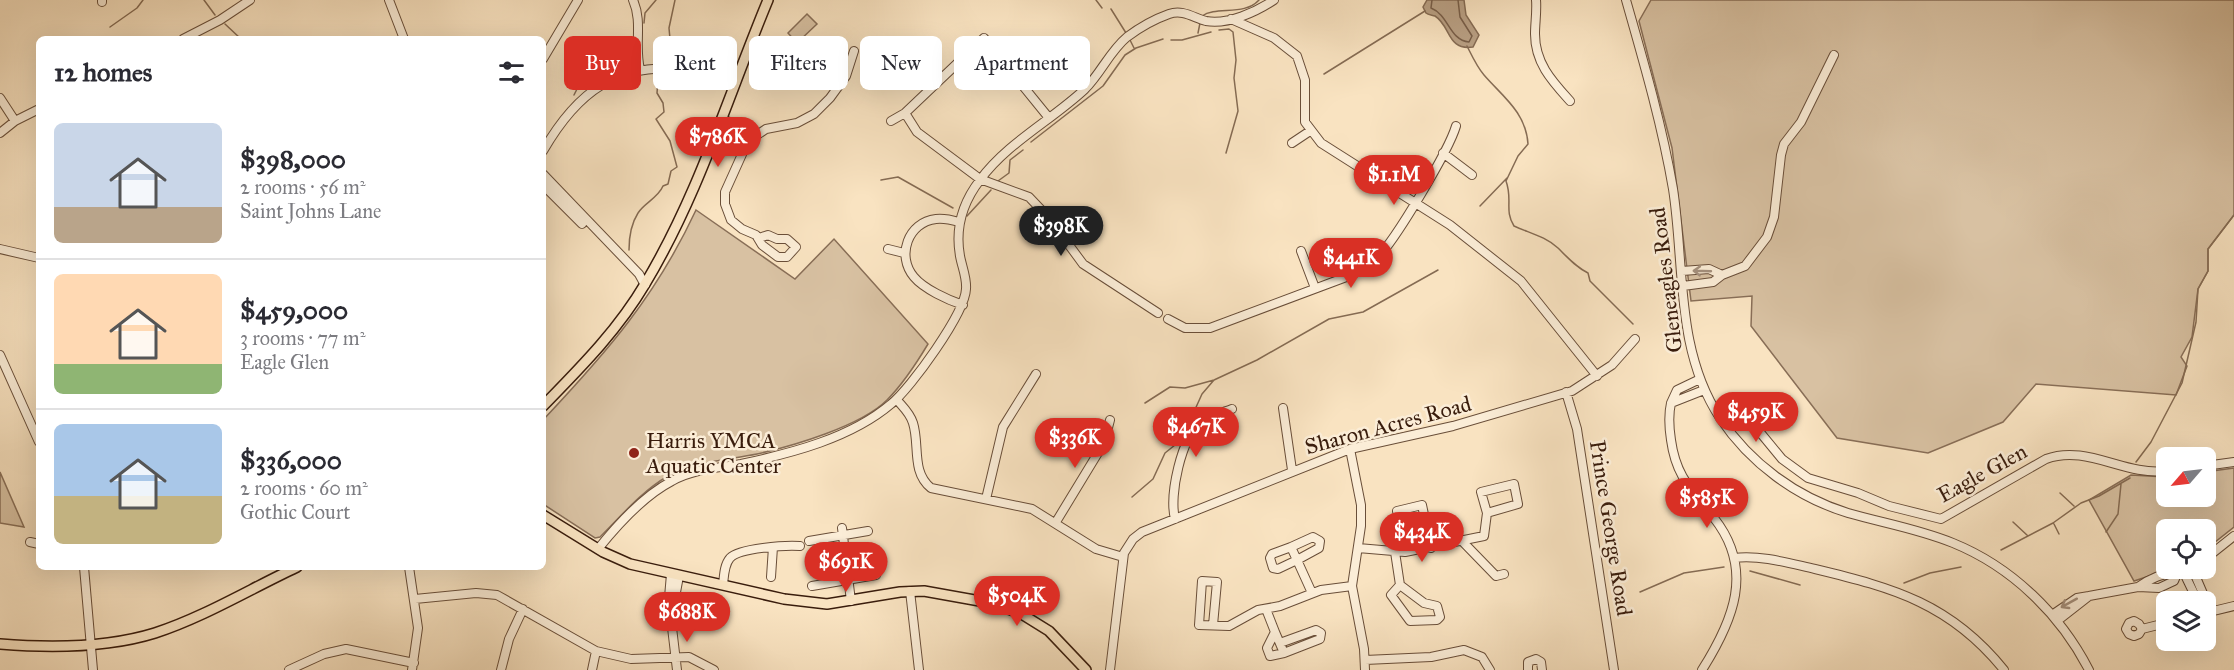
<!DOCTYPE html>
<html lang="en">
<head>
<meta charset="utf-8">
<style>
  body { margin:0; font-family:"IM FELL Great Primer",serif; background:#f7f7f7; color:#2b2b33; height:100vh; display:flex; flex-direction:column; font-size:22px; white-space:nowrap }
  * { box-sizing:border-box; margin:0 }
  p { font-size:20px; color:#7c7c81 }
  .icon { flex:none; width:33px; height:33px; fill:none; stroke:currentColor; stroke-width:2; stroke-linecap:round; stroke-linejoin:round }
  .map { position:relative; flex:1; overflow:hidden }
  .sheet { position:absolute; left:36px; top:36px; width:510px; height:534px; display:flex; flex-direction:column; background:#fff; border-radius:9px; box-shadow:0 6px 24px #0002 }
  .sheet>* { flex:none }
  .guide { position:absolute; left:564px; top:36px; width:570px; height:54px; display:flex; gap:12px }
  .needle { width:39px; rotate:242deg }
  .fabs { position:absolute; left:2156px; top:447px; display:grid; gap:12px }
  .fabs a { display:grid; place-items:center; width:60px; height:60px; border-radius:9px; background:#fff; box-shadow:0 6px 24px #0002; font-size:30px }
  .price { position:absolute; translate:-50% -51px; padding:0 14px; border-radius:21px; background:#d93025; color:#fff; font-size:20px; line-height:39px; filter:drop-shadow(0 2px 3px #0008) }
  .price::after { content:''; position:absolute; left:50%; top:36px; width:18px; height:14px; margin-left:-9px; background:inherit; clip-path:polygon(0 0,100% 0,50% 100%) }
  .price.selected { background:#222; color:#fff }
  ul { padding:0; list-style:none }
  li { display:flex; align-items:center; gap:18px; height:150px; padding:0 18px }
  li+li { border-top:2px solid #e1e1e2 }
  li span { display:grid; place-items:center; flex:none; width:168px; height:120px; border-radius:9px; color:#555 }
  li>.icon { margin-inline-start:auto }
  span .icon { width:72px; height:72px; fill:#fffc; stroke-width:1 }
  li b { font-size:26px }
  h2 { display:flex; justify-content:space-between; align-items:center; height:72px; padding:0 18px; font-size:26px }
  .pill { padding:0 21px; border-radius:9px; background:#fff; box-shadow:0 6px 24px #0002; font-size:21px; line-height:54px }
  .pill.selected { background:#d93025; color:#fff }
  .map>svg:first-child { display:block }
  .green { fill:#d8c1a2; stroke:#886e57; stroke-width:1.5 }
  .water { fill:#b89f83; stroke:#856b53; stroke-width:1.5 }
  .lines { fill:none; stroke-linecap:round; stroke-linejoin:round }
  .shore { stroke:#785e48; stroke-width:1.5 }
  .stream { stroke:#856b53; stroke-width:1.5 }
  .minor-casing { stroke:#694e39; stroke-width:10 }
  .major-casing { stroke:#391c0c; stroke-width:12 }
  .minor { stroke:#fbedd7; stroke-width:8 }
  .major { stroke:#f9e3c1; stroke-width:9 }
  .oneway { stroke:#a48f7c }
  .poi-dot { fill:#8f2418; stroke:#fbedd7; stroke-width:2 }
  .labels { text-anchor:middle; dominant-baseline:central; stroke-width:5; stroke-linejoin:round; paint-order:stroke }
  .street-label { font-size:22px; fill:#391c0c; stroke:#fbedd7 }
  .poi-label { font-size:22px; fill:#391c0c; stroke:#fbedd7; text-anchor:start }
</style>
</head>
<body>
<div class="map">
<svg width="2234" height="670" viewBox="0 0 2234 670">
  <rect width="100%" height="100%" fill="#f9e3c1"/>
  <filter id="stains"><feTurbulence type="fractalNoise" baseFrequency=".00333" numOctaves="4"/><feColorMatrix values="0 0 0 0 .2 0 0 0 0 .09 0 0 0 0 .02 0 0 0 .5 -.17"/></filter>
  <radialGradient id="worn" r=".72"><stop offset=".6" stop-color="#630" stop-opacity="0"/><stop offset="1" stop-color="#630" stop-opacity=".3"/></radialGradient>
  <path class="green" d="M1651,0H2234V215L2208,249V271L2198,289L2192,337L2181,357L2187,366L2176,395L2036,384L2003,422L1928,453L1837,438L1751,326L1752,296L1691,301L1672,148L1639,21Z
    M807,14L817,24L797,43L788,33Z
    M696,210L795,279L834,239L928,344C916,364 904,383 887,400C861,426 793,446 757,454C728,460 695,461 668,476C642,491 621,516 600,537L595,538L543,504V420C607,352 656,296 696,210Z
    M2234,468V527L2205,550V530H2166V568L2171,569L2134,581L2089,500L2131,475L2166,477V496H2205V472Z
    M0,472L24,527L0,523Z"/>
  <path class="water" d="M1427,0H1464L1466,15L1479,35L1473,47C1447,51 1451,26 1435,16C1432,15 1428,15 1426,13L1423,7Z"/>
  <g class="lines">
    <path class="shore" d="M1432,0L1431,8C1449,15 1449,40 1469,42L1472,36L1460,17L1458,0"/>
    <path class="stream" d="M204,0L215,15
      M1096,0L1102,8
      M1111,9L1126,33
      M1202,16C1216,6 1245,16 1259,0
      M644,23L645,13L656,0
      M225,24L241,39
      M110,27L137,8L143,0
      M1219,30L1229,29L1233,32L1236,60L1234,78L1238,111L1226,153
      M1198,33L1200,23
      M1130,40L1134,48
      M1171,40H1182L1211,32
      M1467,46C1472,56 1477,67 1484,75C1502,96 1526,112 1528,144L1518,156L1506,181C1513,200 1504,210 1514,226C1529,233 1545,236 1558,248C1568,258 1576,267 1588,273L1590,281L1633,324
      M664,61L670,39L669,28L675,0
      M594,70L597,79
      M1324,74L1425,11
      M574,95L583,77L619,57L630,37
      M1031,142L1103,86L1125,55L1136,48L1163,39
      M881,180L898,177L953,208
      M998,181L1009,173L1010,160L1023,150
      M1480,206L1507,178
      M967,216L991,190
      M629,250C629,237 631,224 638,213C644,203 658,198 663,186L668,184L671,171L677,167L670,141L656,119L664,112L663,103L657,93L658,80L663,75
      M1145,403L1170,387L1185,388L1214,380L1257,360L1329,319L1363,312L1438,270
      M2136,462L2151,442L2182,383L2196,322L2198,289L2208,271V249L2234,215
      M2060,493L2074,506
      M1132,497L1153,479L1165,453L1175,445L1188,425L1202,394L1214,380
      M2013,522L2028,536
      M2054,524L2059,534
      M2106,532L2118,514L2121,484
      M2001,550L2053,523L2081,503L2099,496L2130,478
      M1750,571L1800,585
      M1904,583L1930,573L1961,567
      M1640,592L1684,573L1724,567"/>
    <g class="minor-casing">
      <path id="minor" d="M389,0L404,39
        M633,0C643,22 634,46 640,69
        M1536,0C1537,11 1535,23 1535,34C1535,63 1552,81 1570,101
        M1626,0C1644,63 1662,125 1673,189C1685,266 1675,350 1720,418C1750,463 1796,497 1848,513C1883,523 1919,529 1953,543C2012,567 2060,614 2089,670
        M102,2V0
        M1231,19L1274,38L1297,56L1305,80V122L1321,143L1450,225L1521,281L1597,376
        M183,39L220,20L250,0
        M543,59L578,0
        M708,73L721,81L734,83
        M0,98L15,121
        M905,113L917,132L980,179L1029,197L1049,218L1083,264L1158,313
        M723,119L740,127L752,137
        M891,121L905,113L984,38L1049,118
        M0,133L15,121L39,109
        M1292,143L1310,131
        M543,151C577,92 617,61 688,70C707,73 720,73 736,82
        M1443,153L1472,175
        M543,174L639,274L645,285
        M543,185L582,224
        M959,222C952,220 944,218 936,219C908,222 896,256 914,277C924,289 948,300 963,305
        M759,238L768,235L777,239H787L796,247L787,257H778L762,245L756,235L742,229L731,220L725,204V192L748,141L766,129L797,123L814,114L830,98L846,76L854,51
        M0,249L39,258
        M888,249L904,253
        M1301,251L1315,288
        M1682,271L1709,269L1722,275L1713,282L1683,286
        M1722,275L1745,266L1767,237L1774,217L1781,155L1784,144L1801,122L1834,55
        M1168,319L1185,328H1210L1349,276C1360,271 1369,266 1377,258C1395,241 1449,150 1456,126
        M0,355L39,442
        M1700,379L1677,390L1671,403L1704,390
        M1566,392L1577,429L1614,670
        M897,400C903,407 910,413 913,423C920,445 911,472 931,488L1032,509L1096,549L1123,557
        M1671,403C1668,416 1669,427 1671,440C1676,477 1692,490 1714,518C1755,570 1733,621 1702,670
        M1283,408L1292,470
        M1740,408L1782,459L1808,478L1858,493L1889,506L1941,519L2046,459C2087,444 2124,476 2166,471
        M1350,449L1361,505V526L1352,586L1364,649L1365,670
        M2205,466L2234,462
        M986,499L1003,427L1036,374
        M1175,519C1169,495 1181,438 1201,422C1209,416 1222,413 1232,409
        M1056,522L1104,443L1110,420
        M842,528L851,601
        M1427,528L1402,531L1397,511L1422,505L1431,548
        M809,541L868,531
        M1462,541L1496,576L1504,574
        M30,542L39,544
        M1291,547L1272,554L1270,558L1273,568L1278,569L1297,560L1291,547L1313,537L1320,541L1319,548L1297,560L1312,593
        M1358,548L1405,552L1484,536L1487,513L1481,492L1514,484L1518,504L1487,513
        M598,549C618,524 643,496 672,481C693,469 718,468 741,464C792,453 851,438 891,404C911,388 965,313 966,289C967,278 962,267 960,256C955,228 963,202 980,180C1007,143 1052,120 1085,89C1101,73 1110,51 1127,37C1139,28 1155,19 1169,14C1183,9 1194,18 1206,21C1228,25 1256,12 1274,0
        M1395,552L1400,585L1424,603L1437,606L1440,617L1437,620L1410,621L1391,595L1400,585
        M1734,558C1762,555 1788,563 1815,569C1894,588 1951,604 2004,670
        M2205,559L2234,536
        M84,567L93,670
        M409,567L418,628L412,670
        M2192,568L2211,612
        M2183,571L2198,602
        M671,574L668,609L671,619L679,576
        M771,577L773,547
        M723,585C724,576 724,565 730,558C739,548 786,545 800,546
        M812,586L876,575
        M910,591L919,670
        M2089,596L2138,587L2159,588L2174,581L2177,574C2165,571 2148,580 2138,587
        M415,599L476,593L497,595L596,651L631,659L689,657L714,670
        M1266,609L1275,632L1267,648L1270,656L1284,653L1275,632
        M2205,613L2234,606
        M2052,615L2077,598L2089,596L2057,621
        M671,619L677,670
        M1213,625L1217,582L1202,581L1199,625L1229,626L1258,610L1280,606L1321,590L1352,586
        M2142,629L2139,624L2134,621L2129,623L2126,629L2129,634L2134,636L2139,634L2142,629L2166,623
        M1280,643L1316,630L1321,633L1320,639L1284,653
        M1365,660L1431,657L1464,650L1482,657L1490,670
        M289,670L324,654L346,649L414,663
        M501,670L509,639L523,609
        M592,670L596,651
        M1110,670L1124,553L1133,539L1142,532L1350,449L1453,426L1572,391L1612,365L1635,339
        M1528,670V662L1536,659L1541,662L1542,670"/>
    </g>
    <g class="major-casing">
      <path id="major" d="M543,406C580,368 618,330 645,284C699,194 728,96 768,0
        M543,515L603,552L630,564L784,599L827,604L900,592L924,591L991,603L1020,613L1049,631L1086,670
        M0,644C50,648 107,648 155,633C204,617 250,589 297,567"/>
    </g>
    <use href="#minor" class="minor"/>
    <use href="#major" class="major"/>
  </g>
  <defs><path id="oneway-shaft" d="M-6 0H5M1.5-3L5.5 0L1.5 3" fill="none" stroke-width="1.6" stroke-linecap="round" stroke-linejoin="round" transform="scale(1.5)"/></defs>
  <g class="oneway">
    <use href="#oneway-shaft" transform="translate(1702 271) rotate(-178)"/>
    <use href="#oneway-shaft" transform="translate(2069 603) rotate(151)"/>
  </g>
  <circle class="poi-dot" cx="634" cy="453" r="6"/>
  <g class="labels">
    <g class="street-label">
      <text transform="translate(1666 280) rotate(-97)">Gleneagles Road</text>
      <text transform="translate(1388 425) rotate(-15)">Sharon Acres Road</text>
      <text transform="translate(1982 473) rotate(-29)">Eagle Glen</text>
      <text transform="translate(1611 528) rotate(81)">Prince George Road</text>
    </g>
    <g class="poi-label">
      <text x="646" y="440">Harris YMCA<tspan x="646" dy="25">Aquatic Center</tspan></text>
    </g>
  </g>
  <rect width="100%" height="100%" filter="url(#stains)"/>
  <rect width="100%" height="100%" fill="url(#worn)"/>
</svg>
<div class="fabs">
<a><svg class="needle" viewBox="-14 -14 28 28"><path d="M0-13l5 13h-10z" fill="#e53935"/><path d="M0 13l5-13h-10z" fill="#7c7c81"/></svg></a>
<a><svg class="icon" aria-label="locate" viewBox="0 0 24 24"><circle cx="12" cy="12" r="6"/><path d="M12 2v4M12 18v4M2 12h4M18 12h4"/></svg></a>
<a><svg class="icon" aria-label="layers" viewBox="0 0 24 24"><path d="M12 4l9 5-9 5-9-5zM3 14l9 5 9-5"/></svg></a>
</div>
<b class="price" style="left:718px;top:168px">$786K</b>
<b class="price" style="left:1394px;top:206px">$1.1M</b>
<b class="price selected" style="left:1061px;top:257px">$398K</b>
<b class="price" style="left:1351px;top:289px">$441K</b>
<b class="price" style="left:1756px;top:443px">$459K</b>
<b class="price" style="left:1196px;top:458px">$467K</b>
<b class="price" style="left:1075px;top:469px">$336K</b>
<b class="price" style="left:1707px;top:529px">$585K</b>
<b class="price" style="left:1422px;top:563px">$434K</b>
<b class="price" style="left:846px;top:593px">$691K</b>
<b class="price" style="left:1017px;top:627px">$504K</b>
<b class="price" style="left:687px;top:643px">$688K</b>
<div class="guide">
<a class="pill selected">Buy</a>
<a class="pill">Rent</a>
<a class="pill">Filters</a>
<a class="pill">New</a>
<a class="pill">Apartment</a>
</div>
<section class="sheet">
<h2>12 homes<svg class="icon" aria-label="filters" viewBox="0 0 24 24"><path d="M4 7h16M4 17h16"/><circle cx="9" cy="7" r="2"/><circle cx="15" cy="17" r="2"/></svg></h2>
<ul>
<li><span style="background:linear-gradient(#c9d6e8 70%,#b9a48a 0)"><svg class="icon" aria-label="home" viewBox="0 0 24 24"><path d="M3 11l9-7 9 7M6 9v11h12V9"/></svg></span><div><b>$398,000</b><p>2 rooms · 56 m²</p><p>Saint Johns Lane</p></div></li>
<li><span style="background:linear-gradient(#ffd9b3 75%,#8fb573 0)"><svg class="icon" aria-label="home" viewBox="0 0 24 24"><path d="M3 11l9-7 9 7M6 9v11h12V9"/></svg></span><div><b>$459,000</b><p>3 rooms · 77 m²</p><p>Eagle Glen</p></div></li>
<li><span style="background:linear-gradient(#a9c7e8 60%,#c2b280 0)"><svg class="icon" aria-label="home" viewBox="0 0 24 24"><path d="M3 11l9-7 9 7M6 9v11h12V9"/></svg></span><div><b>$336,000</b><p>2 rooms · 60 m²</p><p>Gothic Court</p></div></li>
</ul>
</section>
</div>
</body>
</html>
